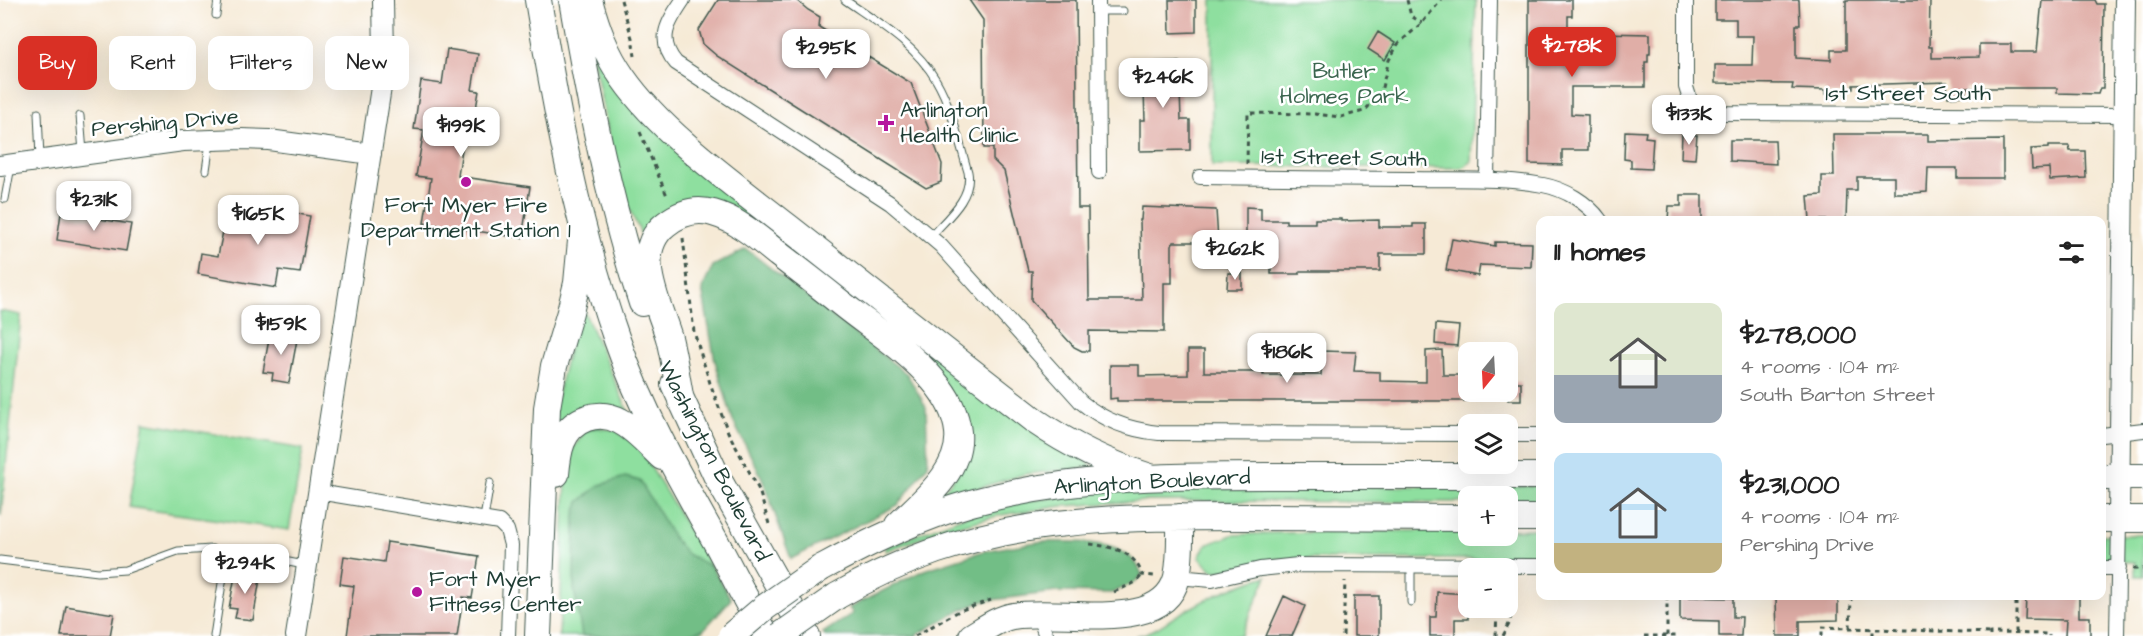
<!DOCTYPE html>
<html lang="en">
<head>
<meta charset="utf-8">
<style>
  body { margin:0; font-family:"Architects Daughter",sans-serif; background:#f2f2f2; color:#222; height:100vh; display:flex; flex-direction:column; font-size:22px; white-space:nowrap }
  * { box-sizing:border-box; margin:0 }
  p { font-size:20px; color:#767676 }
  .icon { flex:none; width:33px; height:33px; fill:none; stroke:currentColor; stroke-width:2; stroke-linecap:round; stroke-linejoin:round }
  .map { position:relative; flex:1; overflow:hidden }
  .sheet { position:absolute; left:1536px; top:216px; width:570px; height:384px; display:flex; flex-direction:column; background:#fff; border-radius:12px; box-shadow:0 6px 24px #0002 }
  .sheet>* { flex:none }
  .guide { position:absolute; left:18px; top:36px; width:570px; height:54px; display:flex; gap:12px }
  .needle { width:39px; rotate:198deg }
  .tools { position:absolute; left:1458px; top:342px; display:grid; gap:12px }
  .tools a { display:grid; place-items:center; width:60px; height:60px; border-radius:12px; background:#fff; box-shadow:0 6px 24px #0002; font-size:30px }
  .price { position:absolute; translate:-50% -51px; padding:0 14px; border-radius:12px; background:#fff; color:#222; font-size:20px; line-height:39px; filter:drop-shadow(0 2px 3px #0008) }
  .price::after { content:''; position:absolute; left:50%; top:36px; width:18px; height:14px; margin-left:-9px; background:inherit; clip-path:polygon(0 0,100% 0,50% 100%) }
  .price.current { background:#d93025; color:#fff }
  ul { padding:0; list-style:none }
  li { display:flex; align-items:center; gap:18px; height:150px; padding:0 18px }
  li span { display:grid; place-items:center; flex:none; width:168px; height:120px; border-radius:12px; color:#555 }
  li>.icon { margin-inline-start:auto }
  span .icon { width:72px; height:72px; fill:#fffc; stroke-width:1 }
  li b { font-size:26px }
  h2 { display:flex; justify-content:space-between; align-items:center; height:72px; padding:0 18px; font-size:26px }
  .pill { padding:0 21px; border-radius:12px; background:#fff; box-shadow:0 6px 24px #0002; font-size:21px; line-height:54px }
  .pill.current { background:#d93025; color:#fff }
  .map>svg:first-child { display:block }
  .green { fill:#8edf9f; stroke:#568e6a; stroke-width:1.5 }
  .forest { fill:#72be86; stroke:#487e5d; stroke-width:1.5 }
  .building { fill:#e0aea7 }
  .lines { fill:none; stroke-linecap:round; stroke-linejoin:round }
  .lane-casing { stroke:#3f574c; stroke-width:9 }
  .street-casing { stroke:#3f574c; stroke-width:16 }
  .secondary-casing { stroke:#3f574c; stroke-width:22 }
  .highway-casing { stroke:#3f574c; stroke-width:28 }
  .path { stroke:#3f574c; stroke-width:3; stroke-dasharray:4.5 4.5; stroke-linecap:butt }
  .lane { stroke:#fff; stroke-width:7 }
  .street { stroke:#fff; stroke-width:14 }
  .secondary { stroke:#fff; stroke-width:20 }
  .highway { stroke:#fff; stroke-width:26 }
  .highway-bridge-casing { stroke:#3f574c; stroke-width:28; stroke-linecap:butt }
  .highway-bridge { stroke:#fff; stroke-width:26 }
  .poi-dot { fill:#b5179e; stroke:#fff; stroke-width:2 }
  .labels { text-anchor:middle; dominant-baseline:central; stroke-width:5; stroke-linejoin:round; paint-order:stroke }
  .park-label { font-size:22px; fill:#3b664f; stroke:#fff }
  .street-label { font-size:22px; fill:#1f3d34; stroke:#fff }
  .poi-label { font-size:22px; fill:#1f3d34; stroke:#fff; text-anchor:start }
</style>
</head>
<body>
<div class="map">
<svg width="2143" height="636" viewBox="0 0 2143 636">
  <rect width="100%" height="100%" fill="#fff"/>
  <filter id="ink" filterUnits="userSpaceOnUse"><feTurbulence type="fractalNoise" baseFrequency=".0167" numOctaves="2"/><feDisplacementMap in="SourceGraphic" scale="12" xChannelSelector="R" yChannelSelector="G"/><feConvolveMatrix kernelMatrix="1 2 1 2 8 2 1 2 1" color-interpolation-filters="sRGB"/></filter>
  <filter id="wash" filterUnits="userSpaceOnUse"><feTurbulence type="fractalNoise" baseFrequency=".008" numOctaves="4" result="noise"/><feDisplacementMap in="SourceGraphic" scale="24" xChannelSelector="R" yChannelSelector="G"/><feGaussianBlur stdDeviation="1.35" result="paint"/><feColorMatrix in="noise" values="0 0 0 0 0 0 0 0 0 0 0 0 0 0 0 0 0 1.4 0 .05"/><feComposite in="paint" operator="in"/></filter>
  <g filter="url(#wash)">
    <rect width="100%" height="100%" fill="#f6ead6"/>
    <path class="green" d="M1212,0H1476L1471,162L1462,168L1212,166Z
      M590,43L616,88L1093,467L1025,474L935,501L957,474L972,446L966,416L727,204L642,236L627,204L612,150Z
      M580,302L631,418L552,440V417Z
      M0,311L21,315L1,515H0Z
      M144,422L303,449L289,530L129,507Z
      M588,427L615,430L638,446L731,599L698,636H559L567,457Z
      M1540,486V502H1508V496H1468V502L1147,501L1062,506L1001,515L946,529L886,551L885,547L965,516L1026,501L1143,487Z
      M1540,529V559H1275L1222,571H1213L1199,557L1206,545L1232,535L1273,533L1468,530V536H1508V530Z
      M2102,535H2143V576H2135V562L2102,561Z
      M1267,576L1241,636H1135C1159,631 1165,621 1185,611C1211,596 1238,584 1267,576Z"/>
    <path class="forest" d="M746,249L907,374L926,407L928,465L898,505L791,559L762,478L733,421L715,361L702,289L713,266Z
      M625,477L640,481L674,539L687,554L712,567L731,599L704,629L683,636H582L574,588L575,515L579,502L600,485Z
      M1037,542C1069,542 1130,536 1142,575L1136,582L1112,593L1056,592L984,601L959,611L915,636H825L823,633L853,613L849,608L924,570L984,551Z"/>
    <g id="blocks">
      <path class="building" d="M718,0H796L808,10L820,17L819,27L911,83L942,164L941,182L926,188L717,56L703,44L699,30Z
        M969,0H1076L1078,208H1088L1089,300H1142L1140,220H1141L1142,207L1216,210L1218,240H1206V242H1173L1172,245V283H1164V332L1089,331V351H1082L1074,347L1031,300L1032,271H1028L1004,171L993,160V148H984L983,20Z
        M1169,0H1196V32L1170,33Z
        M1529,0H1572V16H1568V53L1600,54V33L1650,34V54H1648V62H1645V87H1571V114L1588,115V150H1562V165L1529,164Z
        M1715,0H1799L1800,25H1796V58L1831,60V50H1846V0H1930L1929,47H1932V58L1979,57V44H2011V52H2037L2042,0H2095L2097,4H2104L2103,88H2100L2098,94L2057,93V88H1966L1965,96L1948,97L1947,82L1853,85V89H1846V94H1825V90L1792,89L1793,84L1715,83V65H1752L1753,36H1736V19H1715Z
        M1378,32L1395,43L1385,60L1368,49Z
        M447,49L478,54L472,90L479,91L471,138L464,136L458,176L530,187L522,238L424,223L431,178L416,176L424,130L414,129L421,81L442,84Z
        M1179,61L1181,120H1190V150L1140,151V120H1145L1143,62Z
        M1625,131L1646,132L1645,137L1653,138L1651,169L1631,168V160L1624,159Z
        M1682,134L1697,135L1695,159L1681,158Z
        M1833,134H1928V141L2003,140V178H1957V168H1928L1927,192L1913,193H1894V177H1857V190H1847L1846,220H1810L1808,196L1822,195V176H1834Z
        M1730,140H1775L1776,164L1730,161Z
        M2049,146H2069L2070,151H2085L2086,178L2050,180L2049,168L2032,169L2031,149L2049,148Z
        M1681,195H1702V220H1668L1669,206H1681Z
        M229,202L310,216L300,273L279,270L276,288L198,274L201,253L218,256Z
        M1246,207L1261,208V220H1286V223H1315V219H1341V221L1379,220V227H1413V224H1426V254H1380V271H1300V274H1271V243L1246,241Z
        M61,213L131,224L126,251L57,240Z
        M1452,239L1495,246V242L1532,243L1531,267L1480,265L1478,276L1446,270Z
        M1228,273H1242V289H1227Z
        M1436,324L1459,326L1457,346L1435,344Z
        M279,331L298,334L289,383L272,380L273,373L263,372L269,339L277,340Z
        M1188,350H1204V372H1263V375H1321L1322,351L1356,352L1354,371L1380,372V381L1426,382V351L1442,350L1443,375H1468V401H1117V398L1110,399V365H1139V376L1188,375Z
        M1508,382H1521V400H1508Z
        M387,542L479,556L472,598L463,597L457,636H347L354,586L340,584L344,556L384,562Z
        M245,570L261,573L253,620L235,618L237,609L229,608L235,576L244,578Z
        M1437,592L1468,594V619H1455V636H1430V617H1436Z
        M1284,596L1305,606L1292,636H1266Z
        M1354,596H1379V636H1354Z
        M1838,596V620L1800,621V636H1777L1776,597Z
        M2026,596L2079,597V617H2090V636H2065L2066,620L2025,619Z
        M1680,597L1733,598V617H1742L1741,636H1719V621L1680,620Z
        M66,606L114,614L110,636H61Z"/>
    </g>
  </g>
  <g filter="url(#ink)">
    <use href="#blocks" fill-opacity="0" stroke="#3f574c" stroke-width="1.5"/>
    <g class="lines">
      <g class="lane-casing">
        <path id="lane" d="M845,0C878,23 915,44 936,80C952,107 959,142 968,172C973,198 946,219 931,236
          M1098,11H1123
          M216,15L218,0
          M38,113L40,158
          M80,116L83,152
          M206,170L210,143
          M5,199L11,166
          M484,518L490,483
          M0,560L98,572L125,570L178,551L212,549
          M1511,566V602
          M1411,602V565
          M214,636L224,570L234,551L304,565"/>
      </g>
      <g class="street-casing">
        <path id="street" d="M683,0C668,22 656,40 676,63L890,203L941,246L1081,402C1104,421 1129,430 1159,433L1468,434
          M1098,0L1099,172
          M1686,0V87L1692,106L1703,111L1715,113L2124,115
          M1200,177C1270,178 1341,179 1411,179C1454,180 1501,177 1543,185C1565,189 1588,203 1600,220
          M1487,180L1490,0
          M1508,435H1540
          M2102,435L2143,430
          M318,492L499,522L507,530L511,545L508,636
          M2102,568H2119
          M1177,577L1212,580L1260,569L1298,565L1540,566
          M1038,614L1046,636
          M2117,636L2119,519"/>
      </g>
      <g class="secondary-casing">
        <path id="secondary" d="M0,166L183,141L241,139L269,140L371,154
          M2119,519L2125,0
          M296,636L382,81L384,56L383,0"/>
      </g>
      <g class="highway-casing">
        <path id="highway" d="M538,0C557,115 578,230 617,340C642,412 680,478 717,544C734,575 748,606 767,636
          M572,0C590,103 609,204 642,303
          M589,0C597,29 606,54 623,78C662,134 735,185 788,227C871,292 952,357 1035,421C1070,445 1109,464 1150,477
          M674,384L717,477L807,636
          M681,401C677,380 674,358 669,338C659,304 630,252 666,224C680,213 696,208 713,213C738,220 758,238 778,254C799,270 821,287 842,304C872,328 908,350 933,380C946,395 956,413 958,432C962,471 922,501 898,525
          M556,474C557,463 558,452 562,442C571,419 598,409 620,421C636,429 649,445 662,457
          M2102,477H2143
          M1508,518H1540
          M2102,519H2143
          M821,568C869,542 918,518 971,503C1073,475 1177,476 1282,476C1368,476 1454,476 1540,476
          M837,596C972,517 1094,517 1246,517C1320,518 1394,518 1468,518
          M538,636L547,408L554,366L570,312L577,283L581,241
          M972,636C984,629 999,618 1013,616C1061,607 1163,636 1177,577C1181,557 1180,537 1180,517"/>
      </g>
      <path class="path" d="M621,0L632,38L635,56
        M1407,0L1411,16L1422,23
        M640,132L668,198
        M1247,164L1248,113L1315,114L1341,117L1364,111L1380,95L1389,60L1398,44L1422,23L1441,0
        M683,238L694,332L710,383L728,432L759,490L769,524
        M1090,544C1112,547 1135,551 1142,575L1154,576
        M2133,569H2143
        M1114,592L1136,582L1142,575
        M1850,628L1851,596
        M2016,633V596
        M915,636L959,611L991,600
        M1343,636L1345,581
        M1496,636L1497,608
        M1503,636L1510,622L1511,612
        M1644,636H1680
        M1667,636V596
        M1822,636V627L1990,633
        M1873,636V628
        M1990,636V633L2049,634V636"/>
      <use href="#lane" class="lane"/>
      <use href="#street" class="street"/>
      <use href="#secondary" class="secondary"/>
      <use href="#highway" class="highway"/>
      <g class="highway-bridge-casing">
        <path id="highway-bridge" d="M731,636L764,608L821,568
          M780,636L837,596"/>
      </g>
      <use href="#highway-bridge" class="highway-bridge"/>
    </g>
  </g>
  <g class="poi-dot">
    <path d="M883 114h6v6h6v6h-6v6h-6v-6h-6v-6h6z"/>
    <circle cx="466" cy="182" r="6"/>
    <circle cx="417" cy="592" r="6"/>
  </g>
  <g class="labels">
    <g class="park-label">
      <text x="1344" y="71">Butler<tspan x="1344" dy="25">Holmes Park</tspan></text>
    </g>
    <g class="street-label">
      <text x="1908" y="93">1st Street South</text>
      <text transform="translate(165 123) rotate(-5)">Pershing Drive</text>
      <text transform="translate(1344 158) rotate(1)">1st Street South</text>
      <text transform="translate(714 461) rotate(63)">Washington Boulevard</text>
      <text transform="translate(1152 482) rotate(-3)">Arlington Boulevard</text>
    </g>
    <g class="poi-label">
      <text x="900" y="110">Arlington<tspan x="900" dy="25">Health Clinic</tspan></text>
      <text x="466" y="205" text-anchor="middle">Fort Myer Fire<tspan x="466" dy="25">Department Station 1</tspan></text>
      <text x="429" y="579">Fort Myer<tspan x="429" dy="25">Fitness Center</tspan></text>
    </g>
  </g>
</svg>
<div class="tools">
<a><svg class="needle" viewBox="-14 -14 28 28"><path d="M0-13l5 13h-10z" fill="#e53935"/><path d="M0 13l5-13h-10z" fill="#767676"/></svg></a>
<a><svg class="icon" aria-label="layers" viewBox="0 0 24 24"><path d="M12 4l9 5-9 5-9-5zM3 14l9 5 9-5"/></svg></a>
<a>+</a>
<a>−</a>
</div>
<b class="price current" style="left:1572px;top:78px">$278K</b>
<b class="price" style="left:826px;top:80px">$295K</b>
<b class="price" style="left:1163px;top:109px">$246K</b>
<b class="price" style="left:1689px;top:146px">$133K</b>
<b class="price" style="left:461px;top:158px">$199K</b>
<b class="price" style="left:94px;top:232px">$231K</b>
<b class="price" style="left:258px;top:246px">$165K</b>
<b class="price" style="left:1235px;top:281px">$262K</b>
<b class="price" style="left:281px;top:356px">$159K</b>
<b class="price" style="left:1287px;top:384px">$186K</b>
<b class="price" style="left:245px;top:595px">$294K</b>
<div class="guide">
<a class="pill current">Buy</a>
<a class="pill">Rent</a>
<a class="pill">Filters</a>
<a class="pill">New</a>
</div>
<section class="sheet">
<h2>11 homes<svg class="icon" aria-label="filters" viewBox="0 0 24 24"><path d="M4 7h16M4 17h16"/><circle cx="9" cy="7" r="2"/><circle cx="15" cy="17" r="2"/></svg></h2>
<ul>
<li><span style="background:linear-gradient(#dfe7d0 60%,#9aa5b1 0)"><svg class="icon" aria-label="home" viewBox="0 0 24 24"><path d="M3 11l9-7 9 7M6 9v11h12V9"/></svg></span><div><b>$278,000</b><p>4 rooms · 104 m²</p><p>South Barton Street</p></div></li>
<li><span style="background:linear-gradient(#bfe0f5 75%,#c2b280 0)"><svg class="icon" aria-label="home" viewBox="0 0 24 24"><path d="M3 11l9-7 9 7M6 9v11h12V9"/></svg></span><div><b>$231,000</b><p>4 rooms · 104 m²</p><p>Pershing Drive</p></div></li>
</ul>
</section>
</div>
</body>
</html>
